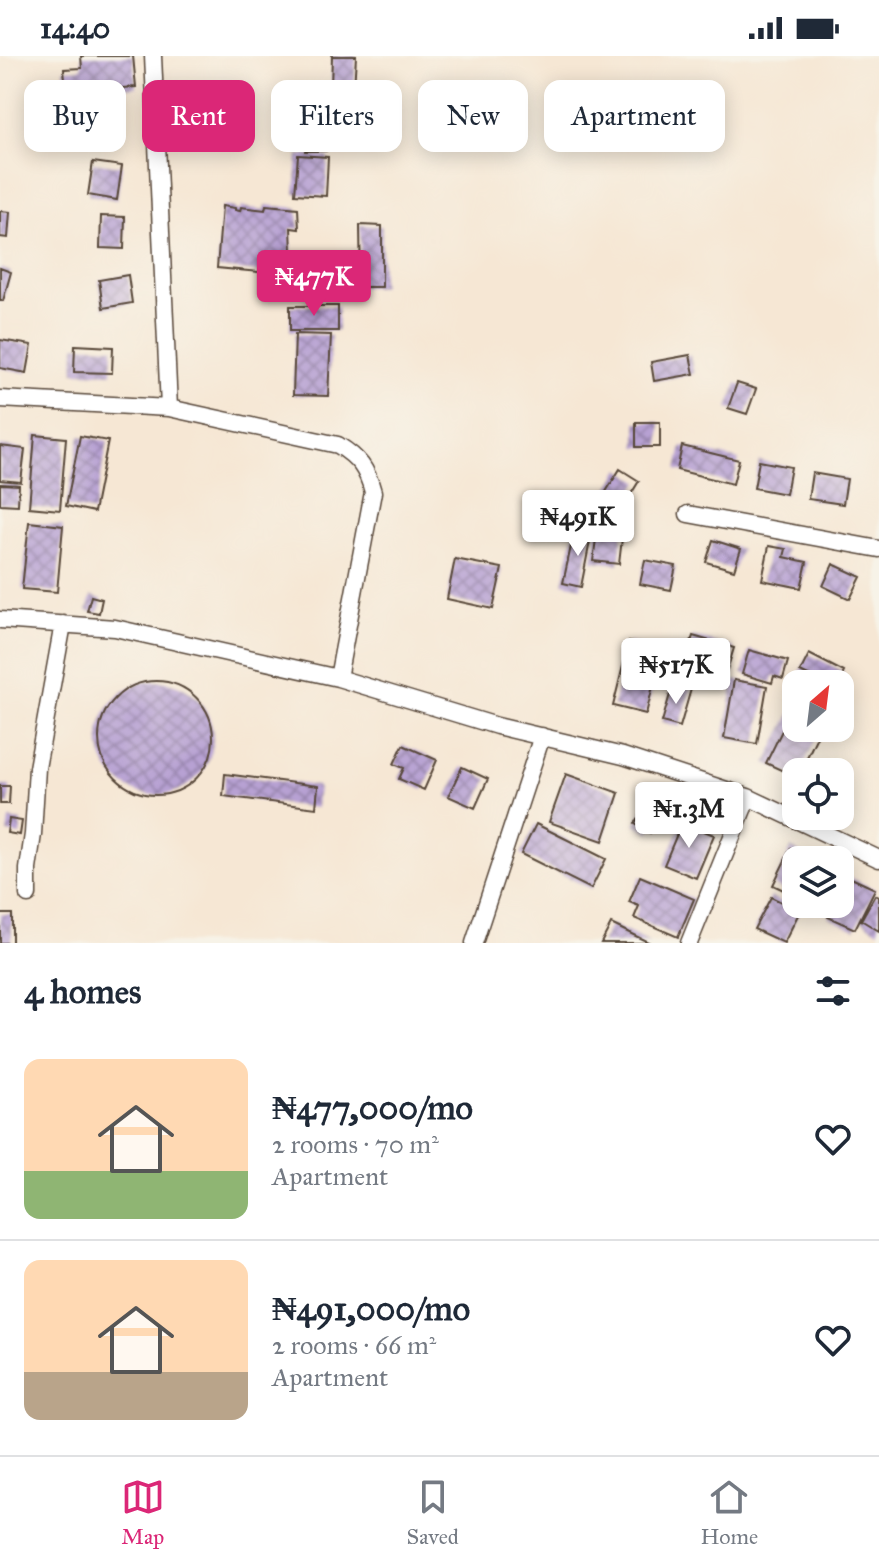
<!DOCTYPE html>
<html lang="en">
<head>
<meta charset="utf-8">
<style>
  body { margin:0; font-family:"IM FELL Great Primer",serif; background:#f6f6f7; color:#1f2937; height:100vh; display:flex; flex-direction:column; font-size:30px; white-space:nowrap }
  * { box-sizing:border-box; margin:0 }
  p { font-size:26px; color:#747a83 }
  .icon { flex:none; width:44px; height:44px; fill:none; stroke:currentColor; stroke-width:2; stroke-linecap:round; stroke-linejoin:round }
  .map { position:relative; height:887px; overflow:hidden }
  .side { display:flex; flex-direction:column; background:#fff; flex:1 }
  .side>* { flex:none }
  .banner { position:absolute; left:24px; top:24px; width:832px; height:72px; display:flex; gap:16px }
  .needle { width:52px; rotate:28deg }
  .fabs { position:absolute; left:782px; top:614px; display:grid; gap:16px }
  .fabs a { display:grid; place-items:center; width:72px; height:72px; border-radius:16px; background:#fff; box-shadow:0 4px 20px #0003; font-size:40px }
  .price { position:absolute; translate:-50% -68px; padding:0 18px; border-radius:8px; background:#fff; color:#222; font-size:26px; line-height:52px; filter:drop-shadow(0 2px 4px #0008) }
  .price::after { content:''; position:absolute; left:50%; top:48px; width:24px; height:18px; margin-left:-12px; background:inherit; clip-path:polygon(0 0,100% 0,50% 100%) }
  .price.active { background:#db2777; color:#fff }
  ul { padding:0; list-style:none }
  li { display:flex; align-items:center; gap:24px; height:200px; padding:0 24px }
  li+li { border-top:2px solid #e0e1e3 }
  li span { display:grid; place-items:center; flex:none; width:224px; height:160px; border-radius:16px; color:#555 }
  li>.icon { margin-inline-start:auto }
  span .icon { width:96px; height:96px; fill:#fffc; stroke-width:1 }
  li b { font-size:34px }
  h2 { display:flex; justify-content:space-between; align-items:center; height:96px; padding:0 24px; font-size:34px }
  .tag { padding:0 28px; border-radius:16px; background:#fff; box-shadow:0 4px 20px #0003; font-size:28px; line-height:72px }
  .tag.active { background:#db2777; color:#fff }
  .status { display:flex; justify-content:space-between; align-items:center; height:56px; padding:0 40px; background:#fff; direction:ltr }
  .status svg { height:22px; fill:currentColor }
  .menu { display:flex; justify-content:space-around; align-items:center; height:112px; border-top:2px solid #e0e1e3; background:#fff; font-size:22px; color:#747a83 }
  .menu a { display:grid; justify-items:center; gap:4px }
  .menu .active { color:#db2777 }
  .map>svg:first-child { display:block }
  .building { fill:url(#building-cross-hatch) }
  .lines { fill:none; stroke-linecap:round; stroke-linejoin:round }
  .minor-casing { stroke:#574639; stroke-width:19 }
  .minor { stroke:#fff; stroke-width:16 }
</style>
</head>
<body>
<div class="status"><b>14:40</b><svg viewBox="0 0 49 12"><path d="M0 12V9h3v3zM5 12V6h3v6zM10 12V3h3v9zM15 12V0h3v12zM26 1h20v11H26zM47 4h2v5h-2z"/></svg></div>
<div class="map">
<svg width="879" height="887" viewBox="0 0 879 887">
  <defs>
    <pattern id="building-cross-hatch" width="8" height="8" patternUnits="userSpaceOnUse" patternTransform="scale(2)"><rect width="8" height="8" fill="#b7a1d3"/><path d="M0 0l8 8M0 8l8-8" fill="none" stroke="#9683ab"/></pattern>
  </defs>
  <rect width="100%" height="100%" fill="#f7f3e8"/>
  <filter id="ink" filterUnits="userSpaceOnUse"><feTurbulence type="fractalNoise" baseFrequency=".0125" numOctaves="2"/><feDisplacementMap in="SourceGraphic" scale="16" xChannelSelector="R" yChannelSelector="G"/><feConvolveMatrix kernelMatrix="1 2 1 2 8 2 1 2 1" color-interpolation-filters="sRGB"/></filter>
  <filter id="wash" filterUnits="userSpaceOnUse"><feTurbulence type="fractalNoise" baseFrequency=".006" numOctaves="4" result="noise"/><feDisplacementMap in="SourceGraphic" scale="32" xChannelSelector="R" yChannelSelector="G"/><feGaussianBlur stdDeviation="1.8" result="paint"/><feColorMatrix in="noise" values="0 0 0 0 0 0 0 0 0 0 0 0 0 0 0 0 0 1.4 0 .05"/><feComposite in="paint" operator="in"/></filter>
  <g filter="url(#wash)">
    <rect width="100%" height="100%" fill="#f6e7d4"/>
    <g id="blocks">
      <path class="building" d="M81,0H133L136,31L66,36L64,13L82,12Z
        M332,0H356L354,33L331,32Z
        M306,43H327L326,95H305Z
        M87,49L116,50L115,81L85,80Z
        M298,99L328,101L326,140L295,138Z
        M93,106L122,110L117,144L88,139Z
        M266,149L298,152L299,173L291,172L292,197L295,198L290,219L217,212L222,150L235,152V154L240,155L241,151L265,154Z
        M0,155L10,156L8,182L0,181Z
        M101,160L125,161L124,193L100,192Z
        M360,169L382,170V231H361Z
        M0,212L11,216L3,245H0Z
        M128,219L132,247L103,252L99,224Z
        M290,250H338V275H290Z
        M295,278L331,279L328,340L293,339Z
        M0,284L32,289L27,317L0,312Z
        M75,289L113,291L112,317L74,316Z
        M690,299L694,318L654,325L651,306Z
        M737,327L756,333L747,358L728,352Z
        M636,366H660V391H636Z
        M35,379L66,382L60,454L29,451Z
        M80,380L108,385L94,456L66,450Z
        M0,390L25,393L21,426L0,424Z
        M682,390L739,404L733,428L677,414Z
        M759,405L791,411L786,438L754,432Z
        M620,413L639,425L623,451L604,439Z
        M812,417L847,423L843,448L808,443Z
        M0,428L19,429L18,449L0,448Z
        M599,461L624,465L619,508L593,505Z
        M29,466L63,470L57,536L22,533Z
        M575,472L592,475L581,531L563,527Z
        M713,484L741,493L734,514L706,506Z
        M769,490L786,493L784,501L807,506L801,532L762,524Z
        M455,503L502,512L493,553L447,543Z
        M645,504L676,510L671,534L640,528Z
        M833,508L861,521L850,543L823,530Z
        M91,540L102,543L99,557L87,555Z
        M693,580L734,592L723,627L682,614Z
        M629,586L662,594L646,658L613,650Z
        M749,594L788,605L783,623L774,620L772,627L742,618Z
        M809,598L844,616L838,628H825L800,616Z
        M734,624L767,630L757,688L724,682Z
        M99 682a57 57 0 1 1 114 0a57 57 0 1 1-114 0Z
        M673,628L691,633L680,671L662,666Z
        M796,646V672H821L800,716H796V721L766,707Z
        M403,689L437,704L424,734L399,723L404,712L394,708Z
        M462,711L488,723L475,752L448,740Z
        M225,718L318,730L316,752L223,740Z
        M566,718L619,737L603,785L549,766Z
        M0,730H10L9,748H0Z
        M645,751L660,761L650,777L635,768Z
        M9,763L22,765L20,779L7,777Z
        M682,766L714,779L696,822L664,809Z
        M536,768L606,803L591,833L521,798Z
        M791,792L815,804H796V840L773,829Z
        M640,820L694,843L678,881L634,862L639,850L629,846Z
        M847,820L875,833L855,873L828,861L834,848H840V836Z
        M875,839L879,841V875L861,864Z
        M771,841L800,855L784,887L754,873Z
        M0,858H12V887H0Z
        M611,868L650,887H601Z"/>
    </g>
  </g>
  <g filter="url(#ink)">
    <use href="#blocks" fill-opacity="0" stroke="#574639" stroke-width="2"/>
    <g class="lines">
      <g class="minor-casing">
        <path id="minor" d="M153,0L169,352
          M0,343L169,352L338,389C359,402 367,413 373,436L338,622
          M688,458L879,493
          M0,564L115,572L338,622L497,670L623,700L748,741L879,803
          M28,839V813L33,778L37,712L63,568
          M474,887L542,680
          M689,887L748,741"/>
      </g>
      <use href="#minor" class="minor"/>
    </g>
  </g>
</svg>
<div class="fabs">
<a><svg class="needle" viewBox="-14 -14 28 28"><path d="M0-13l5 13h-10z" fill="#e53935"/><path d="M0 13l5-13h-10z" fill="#747a83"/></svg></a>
<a><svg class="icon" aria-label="locate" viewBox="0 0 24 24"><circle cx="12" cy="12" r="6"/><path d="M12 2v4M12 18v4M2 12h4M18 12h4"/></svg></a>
<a><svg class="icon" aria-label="layers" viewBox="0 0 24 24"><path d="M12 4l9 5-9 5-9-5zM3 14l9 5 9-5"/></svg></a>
</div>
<b class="price active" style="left:314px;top:262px">₦477K</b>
<b class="price" style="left:578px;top:502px">₦491K</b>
<b class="price" style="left:676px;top:650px">₦517K</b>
<b class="price" style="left:689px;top:794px">₦1.3M</b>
<div class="banner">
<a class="tag">Buy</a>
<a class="tag active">Rent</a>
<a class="tag">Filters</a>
<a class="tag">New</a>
<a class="tag">Apartment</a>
</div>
</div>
<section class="side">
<h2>4 homes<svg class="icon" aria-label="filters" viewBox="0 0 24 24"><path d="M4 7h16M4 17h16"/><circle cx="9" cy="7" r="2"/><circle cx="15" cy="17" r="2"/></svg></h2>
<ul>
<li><span style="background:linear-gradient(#ffd9b3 70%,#8fb573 0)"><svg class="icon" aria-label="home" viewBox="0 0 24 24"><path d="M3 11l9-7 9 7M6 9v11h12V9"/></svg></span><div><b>₦477,000/mo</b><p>2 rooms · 70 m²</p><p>Apartment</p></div><svg class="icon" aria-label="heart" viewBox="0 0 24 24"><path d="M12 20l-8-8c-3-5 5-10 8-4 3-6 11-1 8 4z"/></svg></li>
<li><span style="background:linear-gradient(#ffd9b3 70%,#b9a48a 0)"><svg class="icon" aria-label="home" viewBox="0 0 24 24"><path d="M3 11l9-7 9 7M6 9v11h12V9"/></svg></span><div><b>₦491,000/mo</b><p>2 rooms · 66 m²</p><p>Apartment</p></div><svg class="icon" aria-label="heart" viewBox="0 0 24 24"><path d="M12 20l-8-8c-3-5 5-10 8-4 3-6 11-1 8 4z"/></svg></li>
</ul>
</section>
<nav class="menu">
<a class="active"><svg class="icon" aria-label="map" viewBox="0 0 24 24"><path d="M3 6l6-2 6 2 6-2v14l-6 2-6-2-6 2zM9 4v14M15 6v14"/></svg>Map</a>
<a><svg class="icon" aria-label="saved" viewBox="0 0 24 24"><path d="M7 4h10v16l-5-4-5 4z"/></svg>Saved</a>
<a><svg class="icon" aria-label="home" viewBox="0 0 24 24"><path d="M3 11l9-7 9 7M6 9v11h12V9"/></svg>Home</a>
</nav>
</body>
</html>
